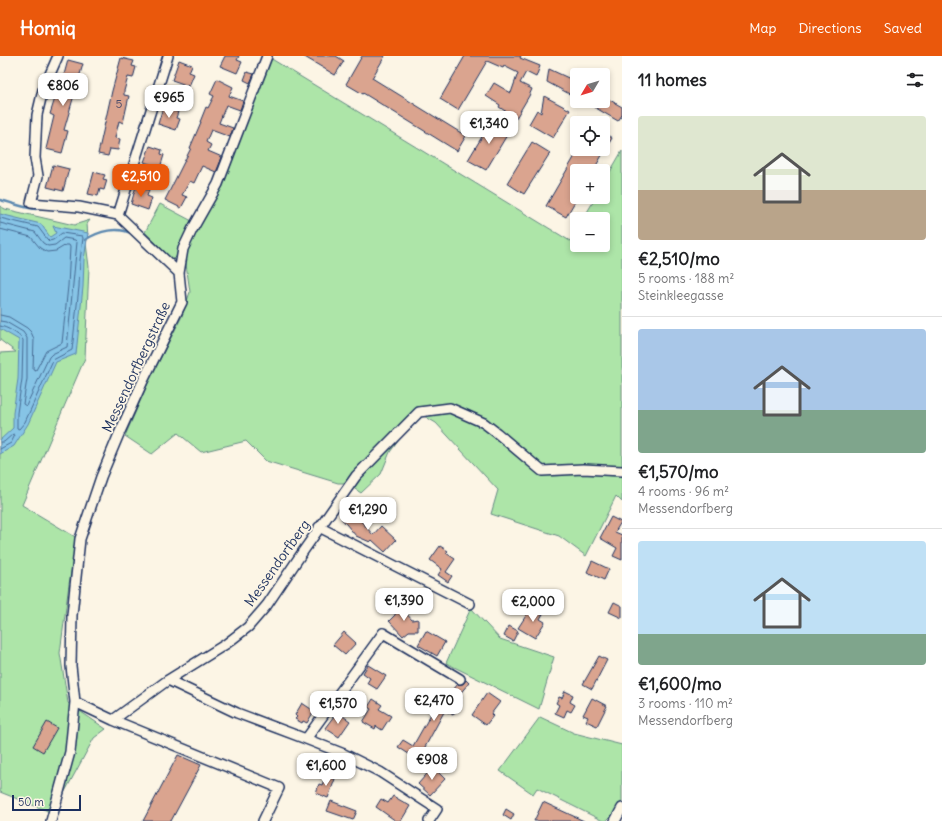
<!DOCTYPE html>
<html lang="en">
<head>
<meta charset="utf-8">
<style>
  body { margin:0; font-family:Delius,sans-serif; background:#f2f2f2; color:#202124; height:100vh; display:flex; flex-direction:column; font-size:15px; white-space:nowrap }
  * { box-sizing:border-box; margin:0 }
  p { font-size:13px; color:#757577 }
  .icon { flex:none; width:22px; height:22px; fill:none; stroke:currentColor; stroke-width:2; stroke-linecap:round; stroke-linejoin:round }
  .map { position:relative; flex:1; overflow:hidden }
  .panel { display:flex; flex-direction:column; background:#fff; width:320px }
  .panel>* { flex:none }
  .needle { width:26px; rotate:232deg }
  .controls { position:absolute; left:570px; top:12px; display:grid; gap:8px }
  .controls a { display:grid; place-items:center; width:40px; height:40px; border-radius:4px; background:#fff; box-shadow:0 2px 6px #0003; font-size:20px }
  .scale { position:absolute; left:12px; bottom:10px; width:69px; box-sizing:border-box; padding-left:4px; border:2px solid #1b2f5e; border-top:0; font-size:11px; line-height:14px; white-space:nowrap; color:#1b2f5e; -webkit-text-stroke:3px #fcf5e5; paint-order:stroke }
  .price { position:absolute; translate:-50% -34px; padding:0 9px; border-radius:8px; background:#fff; color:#222; font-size:13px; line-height:26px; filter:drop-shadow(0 1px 2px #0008) }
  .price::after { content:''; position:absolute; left:50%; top:24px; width:12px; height:9px; margin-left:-6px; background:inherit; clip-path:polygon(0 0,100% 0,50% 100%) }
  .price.current { background:#ea580c; color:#fff }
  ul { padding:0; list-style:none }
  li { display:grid; align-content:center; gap:8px; height:212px; padding:0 16px }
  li+li { border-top:1px solid #e0e0e0 }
  li span { display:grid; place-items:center; height:124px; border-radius:4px; color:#555 }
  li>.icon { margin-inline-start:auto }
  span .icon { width:72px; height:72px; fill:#fffc; stroke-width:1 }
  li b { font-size:17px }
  h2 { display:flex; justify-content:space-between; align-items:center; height:48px; padding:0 16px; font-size:17px }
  header { display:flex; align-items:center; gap:24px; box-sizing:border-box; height:56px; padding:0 20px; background:#ea580c; color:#fff }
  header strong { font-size:19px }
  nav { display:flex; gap:22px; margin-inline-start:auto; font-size:14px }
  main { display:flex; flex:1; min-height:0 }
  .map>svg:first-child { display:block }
  .green { fill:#ade5a8; stroke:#648a83 }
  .water { fill:#86c4e6; stroke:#5b88b0 }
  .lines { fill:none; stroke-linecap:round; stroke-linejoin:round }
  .shore { stroke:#466b94; stroke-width:1 }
  .stream { stroke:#5b88b0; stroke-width:2.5 }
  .building { fill:#daa48f; stroke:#1b2f5e }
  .minor-casing { stroke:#1b2f5e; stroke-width:12 }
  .minor { stroke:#fcf5e5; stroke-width:9 }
  .labels { text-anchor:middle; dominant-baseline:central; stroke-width:3.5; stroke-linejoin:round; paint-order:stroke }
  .number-label { font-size:12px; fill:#4b4c6a }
  .street-label { font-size:14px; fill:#1b2f5e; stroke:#fcf5e5 }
</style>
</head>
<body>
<header>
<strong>Homiq</strong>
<nav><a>Map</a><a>Directions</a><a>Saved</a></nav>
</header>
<main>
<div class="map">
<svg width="622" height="765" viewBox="0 0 622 765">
  <rect width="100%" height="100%" fill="#fcf5e5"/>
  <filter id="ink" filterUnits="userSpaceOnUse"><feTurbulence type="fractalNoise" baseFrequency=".025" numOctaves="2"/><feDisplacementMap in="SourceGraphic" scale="8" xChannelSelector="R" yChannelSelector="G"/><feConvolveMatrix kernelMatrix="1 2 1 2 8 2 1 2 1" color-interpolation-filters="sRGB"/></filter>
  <g filter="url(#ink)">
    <path class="green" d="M270,2L570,185L577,173V189H603V163H583L596,141H603V128L622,95V446L616,440L586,500L559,480L491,458L498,434L436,367L419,357L390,396L381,418L361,437L346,427H338L266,405L246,385L201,396L178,377L152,398L125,380L148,327L182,260L190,236L185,201Z
      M160,148L192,165L182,184L176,201L173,204L145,176Z
      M0,150L5,153L74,169L90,164L87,168L88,181L86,187L89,211L85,302L22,449L77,482L69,528L60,597L68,647L106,673L94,682L62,741L58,759L0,736V297L16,296L0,284Z
      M471,552L500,583L554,601L539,653L446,607Z
      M540,661L574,677L622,689V749L606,765H603L537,732L533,738L500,715Z"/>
    <path class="water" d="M0,158L41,168L50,181L56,177L53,170L88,177L84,204L83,231L76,298L56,306L28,368L14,390L0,398V384L13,372V357L18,323L19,284L0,273Z"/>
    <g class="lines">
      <path class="shore" d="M0,162L38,171L47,183L49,185L53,184L62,177L82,180L83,182L80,204L79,231L72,294L53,304L25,366L19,373L17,372V357L22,323L23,284C19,278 7,271 0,270
        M0,167L35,176L43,187L48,190L55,189L64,182L75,184L77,186L67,291L52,298L49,301L26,350L23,348L27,323V282L23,276L6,266L0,265
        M0,173L31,181L40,192L47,196L56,195L66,189H69L70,191L68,230L62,287L46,295L36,314L33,313L34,283L31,276L27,272L9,261L0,259
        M0,386H4L13,378L15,379L11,387L0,393"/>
      <path class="stream" d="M0,144C13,147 24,152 36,153
        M85,184C99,175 117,170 133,178"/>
    </g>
    <path class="building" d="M225,0H239L237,4L242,6L237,17L220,10Z
      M303,0H336L344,5L335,19Z
      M362,0H385L372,22L466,80L457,95L363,37V38L346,28Z
      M465,0H521L520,2L540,10L536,21L526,16L520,27L532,33L529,40L516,62L499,51L500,49L486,40L494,27L511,37L518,17L504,10L503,12L487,5L458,54L440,43Z
      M121,2L134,5L132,10L136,11L133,22L128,21L124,35V39L129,40L123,67L119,65L115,82L120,83L118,94L110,93L108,100L98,98L112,35Z
      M68,4L83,8L64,74L68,75L62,97L46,93L54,60L50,58L57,36L59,37Z
      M179,4L192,9L189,16L194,18L189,30L172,24Z
      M549,13L577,26V42L547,26Z
      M247,16L254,18L250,27L244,24Z
      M217,23L233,31L229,40L243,45L240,54L226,49L219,67L233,72L230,81L211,74L206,86L211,89L208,95L222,101L219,109L216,116L202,110L194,127L190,125L182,139L187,141L181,152L165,144L191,92H190L201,66H200L206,51L208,52L214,40L210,38Z
      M544,40L570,54L553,82L529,68L537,54L541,57Z
      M603,40L622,51V59L618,65L584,45H603Z
      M163,51L178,56L176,62L180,63L176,74L158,68Z
      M492,64L510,74L486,114L468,104Z
      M603,76L612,82L593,115H577V142L566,161L546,150L579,93H603Z
      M532,86L550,97L524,138L507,127Z
      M150,90L162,94L161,98L164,99L160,112L144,106Z
      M53,109L69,113L63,135L47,131Z
      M94,116L105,119L103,123L107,124L104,134L100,133L98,140L88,138Z
      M136,130L149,134L147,140L152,142L148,154L131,148Z
      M355,453L364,463L361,465L373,479L381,470L396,484L385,496L372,484L370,486L356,480L341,462L351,454L353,456Z
      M611,461L621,466L615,476L622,479V504L613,500L617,492L600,482Z
      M440,490L448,495L446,497L455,503L446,516L452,520L448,526L438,519L442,513L430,504Z
      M592,505L609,513L604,524L587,516Z
      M614,546L622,550V562L609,556Z
      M396,551H406L405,556L412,564L418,563V575H409L403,580L389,565L395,559Z
      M536,551L544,556L540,563L545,566L535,582L518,572L529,555L532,558Z
      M509,570L518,575L513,585L504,580Z
      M426,575L445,586L437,600L418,589Z
      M344,576L356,587L345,599L333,589Z
      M599,600L607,604L592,633L583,628Z
      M368,609L386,620L377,633L367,627L370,622L363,617Z
      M466,624L469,627L458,640L462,641L453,659L446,655L444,656L418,704L398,691L403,684L413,690L440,642L447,645L452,635L458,628H463Z
      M565,635L573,639L570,646L575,649L571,656L567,654L564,661L555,657L559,649L556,647L559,641L562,642Z
      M487,637L500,646L491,658L493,660L486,669L472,659Z
      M592,642L607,650L597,670L586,665L588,661L583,659Z
      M373,643L382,649L379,653L391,660L382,674L376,670L375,673L363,666L371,653L368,651Z
      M413,646L420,650L415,657L409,652Z
      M302,647L314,655L307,667L303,665L302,667L295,663L297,661L295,659Z
      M337,656L350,665L339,681L325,672Z
      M47,666L57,672L43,696L33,690Z
      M178,699L201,709L171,765H143Z
      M433,711L445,723L430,739L418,728Z
      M326,719L335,723L328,742L316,737L319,728L322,729Z
      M393,740L410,750L401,765H396L376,751L381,743L388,747Z
      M331,745L357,755L353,764L327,755Z
      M543,746L584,765H534Z
      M506,753L514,758L511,764L503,759Z"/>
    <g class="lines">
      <g class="minor-casing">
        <path id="minor" d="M58,0L43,34L37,59L35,102L38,120L31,147L79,151L118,159L179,217
          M118,159L168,0
          M319,471L470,548
          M168,624L237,657L306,683L383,577L460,623
          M75,646L113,664L168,624L226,588L248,571L267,549L304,494L356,420L419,356L450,352L484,367L497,377L542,415L583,413L622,415
          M113,664L279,732L263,765
          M306,683L344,698L380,716L437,753L429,765
          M51,765L70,696L75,646L71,610L72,559L80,483L101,421L119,378L143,325L182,246L179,217L183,193L192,174L218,128L267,0
          M615,765L622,752"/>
      </g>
      <use href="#minor" class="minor"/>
    </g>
  </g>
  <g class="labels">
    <g class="number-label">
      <text x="119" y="47">5</text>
    </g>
    <g class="street-label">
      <text transform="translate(136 311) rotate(-65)">Messendorfbergstraße</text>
      <text transform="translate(277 507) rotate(-55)">Messendorfberg</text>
    </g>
  </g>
</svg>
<div class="controls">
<a><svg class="needle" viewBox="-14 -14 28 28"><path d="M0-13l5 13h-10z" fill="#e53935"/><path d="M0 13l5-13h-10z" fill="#757577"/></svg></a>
<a><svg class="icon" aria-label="locate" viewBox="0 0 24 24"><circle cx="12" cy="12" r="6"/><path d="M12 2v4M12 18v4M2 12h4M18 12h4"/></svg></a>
<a>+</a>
<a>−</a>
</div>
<div class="scale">50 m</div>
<b class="price" style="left:63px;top:51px">€806</b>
<b class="price" style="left:169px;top:63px">€965</b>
<b class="price" style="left:489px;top:89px">€1,340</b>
<b class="price current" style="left:141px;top:142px">€2,510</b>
<b class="price" style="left:368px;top:475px">€1,290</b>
<b class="price" style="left:404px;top:566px">€1,390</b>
<b class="price" style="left:533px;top:567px">€2,000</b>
<b class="price" style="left:434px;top:666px">€2,470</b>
<b class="price" style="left:338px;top:669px">€1,570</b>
<b class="price" style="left:432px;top:725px">€908</b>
<b class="price" style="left:326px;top:731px">€1,600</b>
</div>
<section class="panel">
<h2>11 homes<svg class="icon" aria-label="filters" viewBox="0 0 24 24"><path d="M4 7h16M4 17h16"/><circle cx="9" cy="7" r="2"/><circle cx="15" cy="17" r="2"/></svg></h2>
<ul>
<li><span style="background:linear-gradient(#dfe7d0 60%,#b9a48a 0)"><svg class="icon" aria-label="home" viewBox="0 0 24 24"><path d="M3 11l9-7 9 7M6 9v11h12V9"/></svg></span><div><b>€2,510/mo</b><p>5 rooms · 188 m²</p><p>Steinkleegasse</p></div></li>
<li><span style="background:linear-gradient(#a9c7e8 65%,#7fa58c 0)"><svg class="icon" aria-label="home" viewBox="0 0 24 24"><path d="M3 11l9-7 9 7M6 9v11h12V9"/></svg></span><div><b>€1,570/mo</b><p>4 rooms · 96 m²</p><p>Messendorfberg</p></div></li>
<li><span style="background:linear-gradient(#bfe0f5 75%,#7fa58c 0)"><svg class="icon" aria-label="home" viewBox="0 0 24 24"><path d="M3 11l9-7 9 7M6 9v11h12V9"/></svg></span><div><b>€1,600/mo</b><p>3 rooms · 110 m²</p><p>Messendorfberg</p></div></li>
</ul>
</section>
</main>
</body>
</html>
